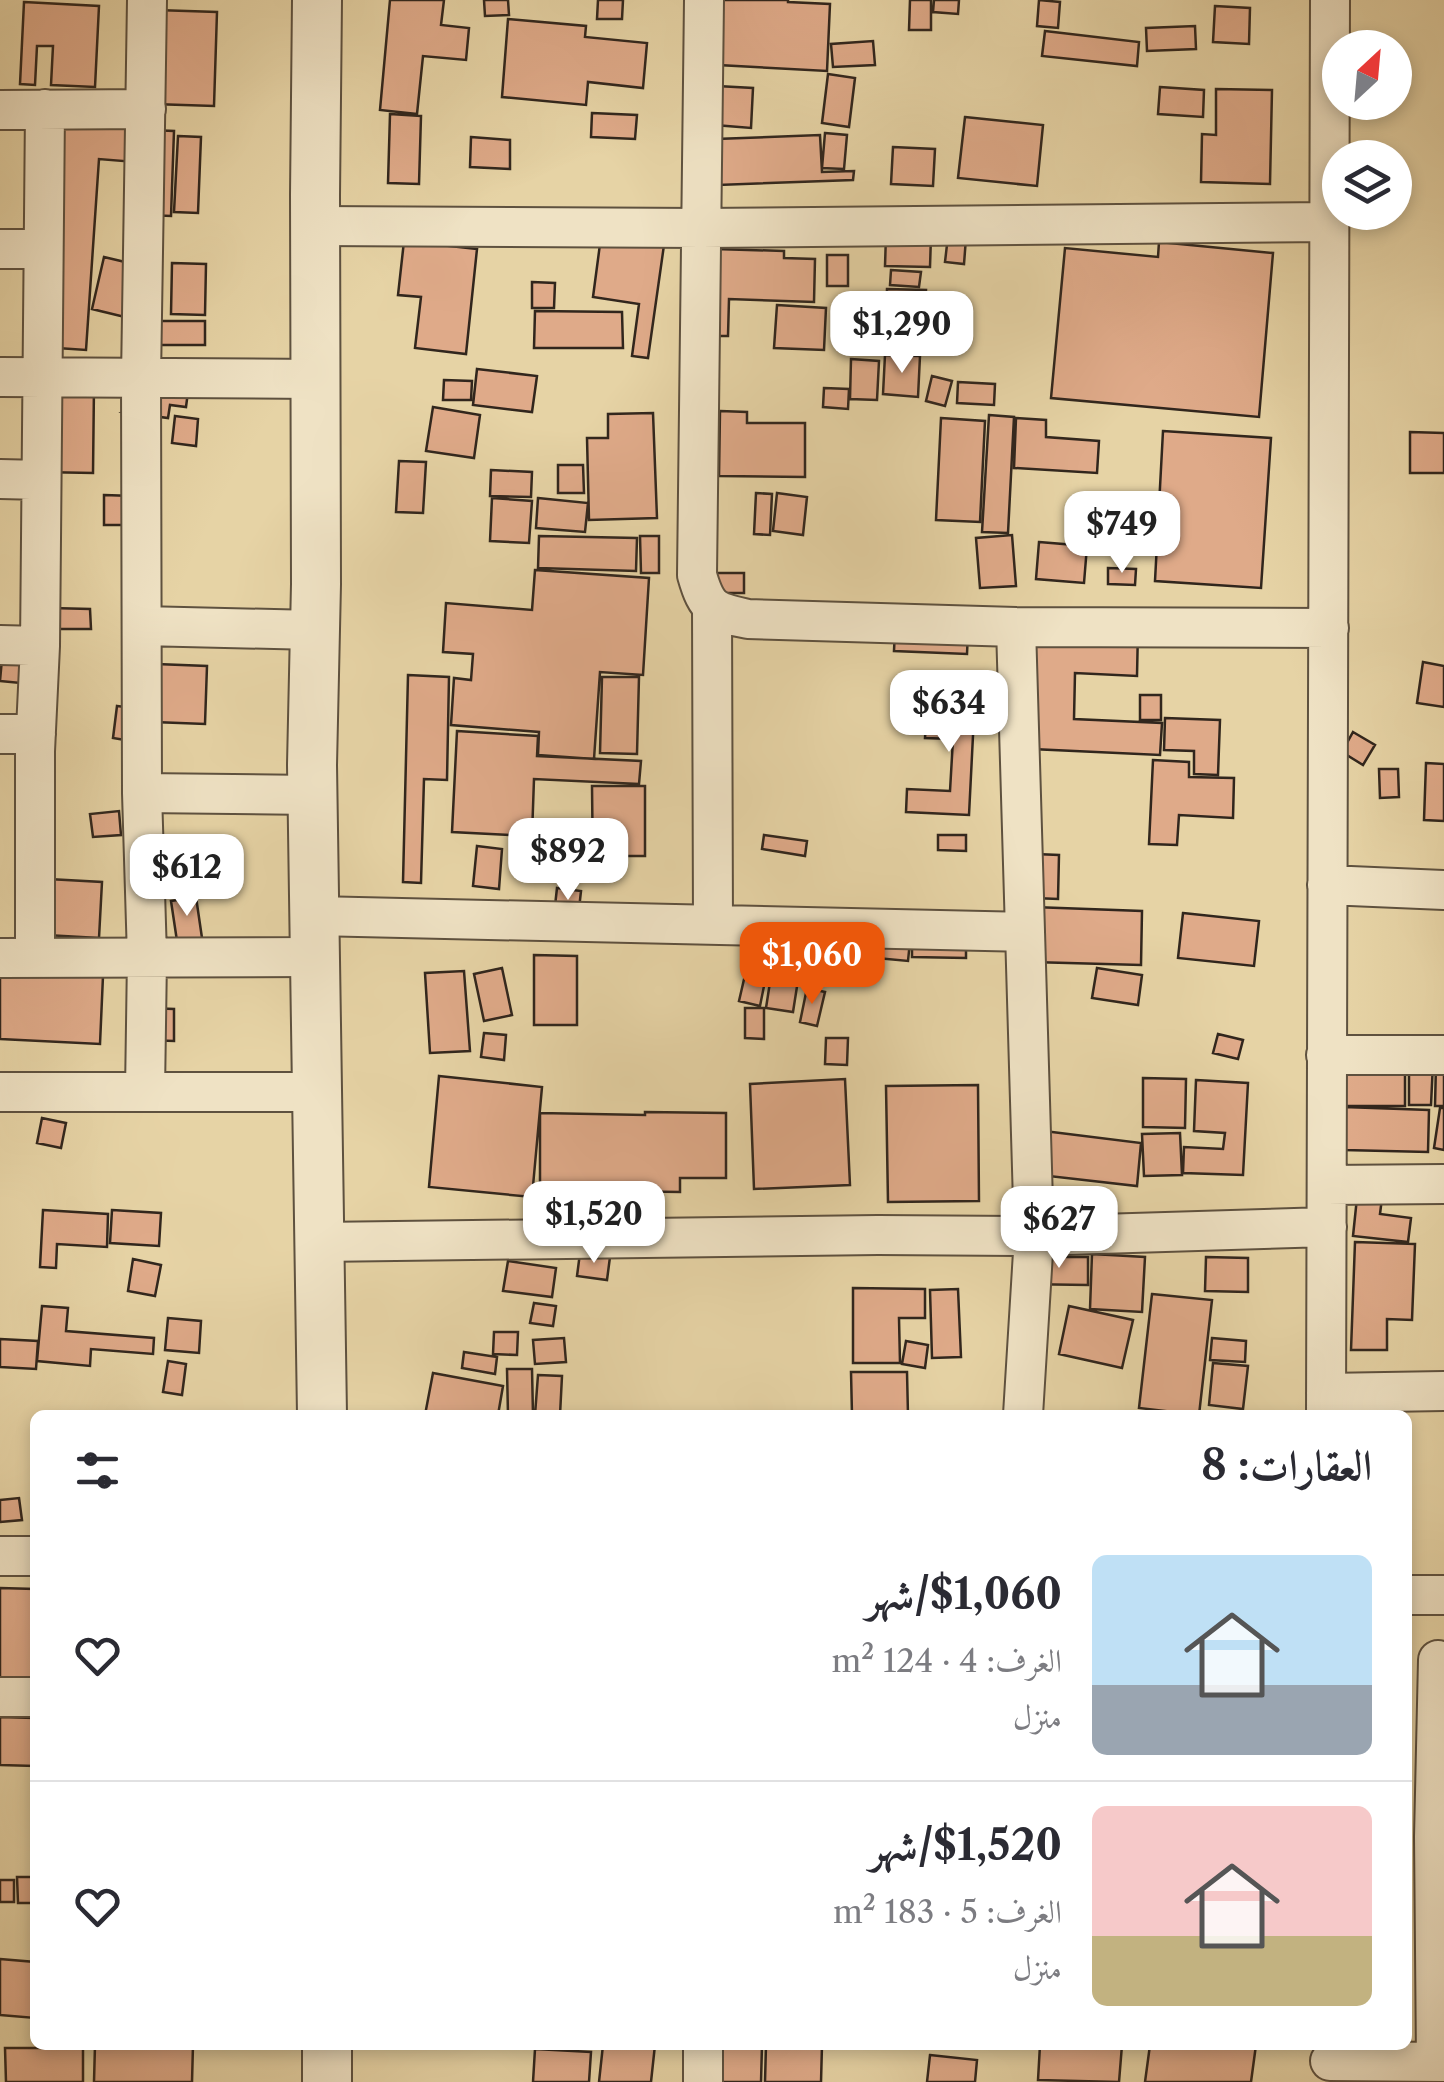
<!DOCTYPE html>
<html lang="ar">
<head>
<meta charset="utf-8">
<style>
  body { margin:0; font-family:"Libre Caslon Text",Amiri,serif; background:#f2f2f3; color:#2b2b33; direction:rtl; height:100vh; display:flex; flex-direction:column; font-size:38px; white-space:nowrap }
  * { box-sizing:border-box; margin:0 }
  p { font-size:32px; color:#7c7c81 }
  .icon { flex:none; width:55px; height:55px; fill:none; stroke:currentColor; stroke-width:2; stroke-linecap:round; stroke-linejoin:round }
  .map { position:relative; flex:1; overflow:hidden; direction:ltr }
  .panel { position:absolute; left:30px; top:1410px; width:1382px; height:640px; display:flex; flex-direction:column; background:#fff; border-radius:15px; box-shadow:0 5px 15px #0003; direction:rtl }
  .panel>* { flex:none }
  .needle { width:65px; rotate:26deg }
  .buttons { position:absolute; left:1322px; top:30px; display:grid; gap:20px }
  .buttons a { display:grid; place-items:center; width:90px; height:90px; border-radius:50%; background:#fff; box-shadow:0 5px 15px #0003; font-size:50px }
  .price { position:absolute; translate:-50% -85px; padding:0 22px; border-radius:20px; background:#fff; color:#222; font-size:32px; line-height:65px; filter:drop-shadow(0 2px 5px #0008) }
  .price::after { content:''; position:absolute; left:50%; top:60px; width:30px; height:22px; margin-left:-15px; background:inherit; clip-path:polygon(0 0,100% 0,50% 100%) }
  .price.active { background:#ea580c; color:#fff }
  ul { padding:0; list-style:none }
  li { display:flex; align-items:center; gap:30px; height:250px; padding:0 40px }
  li+li { border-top:2px solid #e1e1e2 }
  li span { display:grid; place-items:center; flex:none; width:280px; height:200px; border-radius:15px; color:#555 }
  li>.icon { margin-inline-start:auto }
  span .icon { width:120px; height:120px; fill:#fffc; stroke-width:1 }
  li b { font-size:42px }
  h2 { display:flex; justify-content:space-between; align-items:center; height:120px; padding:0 40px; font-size:42px }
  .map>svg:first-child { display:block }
  .building { fill:#dfaa89; stroke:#31261d; stroke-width:2.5 }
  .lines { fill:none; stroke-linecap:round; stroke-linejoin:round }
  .minor-casing { stroke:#5e513f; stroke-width:42 }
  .tertiary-casing { stroke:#5e513f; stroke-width:52 }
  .minor { stroke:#efe2c4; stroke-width:38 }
  .tertiary { stroke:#efe2c4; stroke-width:48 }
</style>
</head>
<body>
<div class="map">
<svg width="1444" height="2082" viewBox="0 0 1444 2082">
  <rect width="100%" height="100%" fill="#e6d3a5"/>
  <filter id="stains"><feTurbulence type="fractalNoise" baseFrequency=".002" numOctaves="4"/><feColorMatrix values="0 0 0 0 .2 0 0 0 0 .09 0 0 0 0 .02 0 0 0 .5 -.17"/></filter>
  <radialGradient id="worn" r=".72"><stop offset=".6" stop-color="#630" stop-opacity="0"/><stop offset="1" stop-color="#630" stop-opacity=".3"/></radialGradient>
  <path class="building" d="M390,0H444L441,25L469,28L466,60L423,56L417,114L380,110Z
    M484,0H508L509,15L485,16Z
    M598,0H623L622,19H597Z
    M702,0H788V2L830,4L827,71L700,64Z
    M910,0H931V30H909Z
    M934,0H959L958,14L933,12Z
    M1039,0L1060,2L1058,28L1037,26Z
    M24,2L99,6L95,87L51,85L53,46H37L35,85L20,84Z
    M1215,6L1250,8L1249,44L1213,42Z
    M156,10L217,12L214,106L153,104Z
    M508,19L586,26L585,37L647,43L643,88L588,82L586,105L502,97Z
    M1195,26L1196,49L1147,51L1146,28Z
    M1045,31L1139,42L1137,66L1042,56Z
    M873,41L875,65L833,67L831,44Z
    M828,74L855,78L849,127L822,123Z
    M717,86L753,88L751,128L715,125Z
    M1160,87L1204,90L1203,117L1158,114Z
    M1216,89L1272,90L1270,184L1201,182L1202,134L1216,135Z
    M43,113L137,120L135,162L99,159L86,350L28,346Z
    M592,113L637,115L635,139L591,137Z
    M390,114L421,116L419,184L388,183Z
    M965,117L1043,125L1037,186L958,178Z
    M150,130L174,131L171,216L147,215Z
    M825,133L847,135L844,169L822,168Z
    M820,135L822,172L854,171L853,180L718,185L716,139Z
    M178,136L201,137L198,213L174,212Z
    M471,137L510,140V169L470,167Z
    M893,147L935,149L933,186L891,184Z
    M602,229L665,238L648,358L632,356L639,304L593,297Z
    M886,235L931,236L930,267L885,266Z
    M948,236L966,238L964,264L945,262Z
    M404,241L477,249L466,354L415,348L421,297L398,295Z
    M1159,242L1273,253L1259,417L1051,398L1065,248L1158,257Z
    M715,249L784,251V258L815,259L814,302L729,299L728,336H714Z
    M827,255H848V286H827Z
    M104,257L146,267L133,319L92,309Z
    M172,263L206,264L205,315L171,314Z
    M891,270L921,272L919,287L890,285Z
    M532,282L555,283L554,308H532Z
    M887,289L926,290L925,316L886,314Z
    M777,305L826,308L824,350L774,348Z
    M535,311L622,312L623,348H534Z
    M142,321H205V345H142Z
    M885,355L920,356L918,397L883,394Z
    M851,359L879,361L877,400L850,399Z
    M477,369L537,376L532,412L473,405Z
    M932,376L952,381L945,406L926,401Z
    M444,380L472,381L471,400H443Z
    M958,382L995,384L994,405L957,403Z
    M189,384L186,407L170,405L168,418L123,412Z
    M41,385L94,386L93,473L40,472Z
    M824,388L849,389L848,409L823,407Z
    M433,407L480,415L474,458L426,451Z
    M720,411L747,412V423H805V477L719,476Z
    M653,413L657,518L589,520L587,438H608V414Z
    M989,415L1014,417L1008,533L982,532Z
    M175,416L198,419L196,446L172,443Z
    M941,418L985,421L980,522L936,520Z
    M1016,418L1046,420V437L1099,441L1097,473L1014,468Z
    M1163,431L1271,438L1261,588L1155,581Z
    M1410,432L1444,433V473H1410Z
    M399,461L426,462L423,513L396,512Z
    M558,465H583L584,493H558Z
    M491,470L532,472L531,497L490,496Z
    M756,493L772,494L770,535L754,534Z
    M777,493L807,497L803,535L773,531Z
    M104,495L133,496L132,525H104Z
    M492,498L532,501L529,543L490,541Z
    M538,498L588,503L585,532L536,528Z
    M1012,535L1016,586L980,588L976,538Z
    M539,536L637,538L636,571L538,568Z
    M640,536H659V573H641Z
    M1039,542L1087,546L1084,583L1036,579Z
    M1108,568L1136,569L1135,585L1108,584Z
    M535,570L649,578L643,675L600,672L594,759L538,755L539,732L451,725L454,678L471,680L473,654L443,652L446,603L532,610Z
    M710,573H744V593H711Z
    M51,608L90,609L91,629H51Z
    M1019,624L1138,629L1137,676L1075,673L1074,719L1162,723L1160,755L1032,749Z
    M895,629L968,632L967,654L894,651Z
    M2,659L43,662L41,685L0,681Z
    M1423,662L1444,666V707L1417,703Z
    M156,664L207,666L205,724L154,722Z
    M408,675L449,677L447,780L424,779L421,883L403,882Z
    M602,677H639L637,754L600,753Z
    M928,693L975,696L969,815L906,812L907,789L950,791L953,739L925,738Z
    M1140,695H1161V720H1140Z
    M117,706L142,709L137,742L113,738Z
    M1165,718L1220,720L1218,775L1194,774V751L1164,750Z
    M457,731L538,736L537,756L641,761L639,784L534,779L532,836L452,832Z
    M1353,732L1375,745L1363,765L1342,752Z
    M1153,760L1189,762V777L1234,778L1233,818L1179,815L1177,845L1149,844Z
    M1426,763L1444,764V821L1424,820Z
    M1379,769H1398L1399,797L1380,798Z
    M592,786H645V856H622V873H593Z
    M119,811L121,835L93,837L90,814Z
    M764,835L807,841L805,856L762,849Z
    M938,835H966V851L938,850Z
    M172,841L196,842L195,893H171Z
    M477,846L502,849L499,889L473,886Z
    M1035,854L1059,855L1058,899L1034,898Z
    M30,878L102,882L99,938L28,934Z
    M557,888L581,891L578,918L554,915Z
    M196,897L202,938L177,941L171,901Z
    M1033,907L1142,911L1141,965L1032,962Z
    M1183,913L1259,921L1254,966L1178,958Z
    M848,924L911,931L908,961L845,955Z
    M912,930L966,931V958L912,957Z
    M777,937L804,942L793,1012L766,1008Z
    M534,955L577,956V1025H534Z
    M822,958L847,963L843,985L819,980Z
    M748,962L768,966L760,1006L739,1001Z
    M502,968L512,1015L484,1021L474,974Z
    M1097,968L1142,975L1138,1005L1092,998Z
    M0,971L103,976L100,1044L0,1039Z
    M464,971L470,1051L430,1053L425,973Z
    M807,988L825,992L817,1026L800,1022Z
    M147,1008L174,1009V1041L146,1040Z
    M745,1008H764V1039L745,1038Z
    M484,1033L506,1035L504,1060L481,1057Z
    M1218,1034L1243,1040L1238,1059L1213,1053Z
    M826,1038H848L847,1065L825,1064Z
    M1335,1062H1405V1106H1335Z
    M1409,1063H1433L1431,1105H1409Z
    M1436,1064H1444V1106H1435Z
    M439,1076L542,1087L532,1197L429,1187Z
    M1143,1078L1186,1079L1185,1128L1143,1127Z
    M845,1079L850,1185L754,1189L750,1084Z
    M1196,1080L1248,1083L1243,1175L1183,1173L1184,1147L1223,1149L1225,1133L1194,1131Z
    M978,1085L979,1201L888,1202L886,1086Z
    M1344,1107L1429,1110L1428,1152L1344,1150Z
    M1440,1108H1444V1150L1434,1148Z
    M645,1112L726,1113V1178H680V1192L540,1190V1113L645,1115Z
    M42,1118L66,1123L61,1148L37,1143Z
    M1036,1130L1141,1143L1137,1186L1031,1174Z
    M1180,1133L1182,1175L1144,1176L1142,1134Z
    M1358,1188L1383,1190L1380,1214L1411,1218L1408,1242L1353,1236Z
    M43,1210L108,1214L107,1247L57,1244L56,1268L40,1267Z
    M112,1210L161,1213L159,1246L110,1243Z
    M1355,1242L1415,1244L1412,1320L1387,1319V1350H1351Z
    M1052,1243V1257H1088V1285L1021,1284Z
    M580,1253L610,1257L607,1280L577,1276Z
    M1092,1254L1145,1257L1142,1312L1090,1309Z
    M1206,1257L1248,1258V1292L1205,1291Z
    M133,1259L161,1265L155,1296L128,1291Z
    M508,1261L556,1268L552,1297L503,1291Z
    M853,1288L925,1289V1318H899L900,1363H853Z
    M958,1289L961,1357L932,1358L930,1290Z
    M1152,1294L1212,1300L1199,1415L1139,1408Z
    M534,1303L556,1306L553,1326L530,1323Z
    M42,1306L68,1308L66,1331L154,1338L153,1354L91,1349L90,1366L37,1361Z
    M1069,1306L1133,1320L1122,1368L1059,1354Z
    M168,1318L201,1321L199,1353L165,1350Z
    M494,1332H518L517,1355L493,1354Z
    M564,1338L566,1362L535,1364L533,1340Z
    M1212,1338L1246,1341L1245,1362L1210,1360Z
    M0,1339L38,1341L36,1369L0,1367Z
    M906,1341L928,1345L925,1368L902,1364Z
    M464,1352L497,1357L495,1374L462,1368Z
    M168,1361L186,1364L182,1395L163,1392Z
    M1213,1363L1248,1366L1243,1409L1209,1405Z
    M507,1369H532L533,1415H508Z
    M851,1372H907L908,1415H852Z
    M433,1373L503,1386L498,1415H425Z
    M538,1375L562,1376L560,1415H535Z
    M19,1498L22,1520L0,1522V1500Z
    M0,1588L35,1589V1682L0,1681Z
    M0,1717L35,1718V1766L0,1765Z
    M17,1877H35V1903H18Z
    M0,1880H14V1902H0Z
    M0,1959L35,1962V2018L0,2015Z
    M95,2045H193L192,2082H94Z
    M603,2045H655L651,2082H599Z
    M707,2045H762L761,2082H706Z
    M766,2045H822L821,2082H765Z
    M1040,2045H1122L1119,2082L1038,2080Z
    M1150,2045H1256L1251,2082H1145Z
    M5,2048H83V2082H6Z
    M535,2049L591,2052L589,2082H533Z
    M930,2055L977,2060L975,2082H927Z"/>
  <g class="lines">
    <g class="minor-casing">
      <path id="minor" d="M704,0L697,575C707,610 714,612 748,619L1016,627L1329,628
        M0,110L146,109
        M315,226L702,228L1330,222
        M0,249H43
        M0,377L317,379
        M0,479L41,480
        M712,608L713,925
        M142,626L315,630
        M1016,627L1034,1236L1023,1415
        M0,645L40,646
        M0,734H36
        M142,793L313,795
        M1327,885L1444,890
        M315,916L1025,932
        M0,958L315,957
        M35,958V751L40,646L45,109
        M1326,1055H1444
        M0,1092H316
        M145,1092L147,957L142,793L141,378L147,0
        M1327,1185L1444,1184
        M319,1242L878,1235L1034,1236L1327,1227
        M1326,1393L1444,1391
        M1326,1415L1330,0
        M0,1556H35
        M1408,1595H1444
        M0,1697H35
        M1330,2061L1444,2062
        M1436,2062L1434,1837L1438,1660
        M703,2082V2045"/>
    </g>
    <g class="tertiary-casing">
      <path id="tertiary" d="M317,0L315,195L316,584L312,765L322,1415
        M327,2045V2082"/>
    </g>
    <use href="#minor" class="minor"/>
    <use href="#tertiary" class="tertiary"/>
  </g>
  <rect width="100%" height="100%" filter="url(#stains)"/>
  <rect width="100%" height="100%" fill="url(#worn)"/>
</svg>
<div class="buttons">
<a><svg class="needle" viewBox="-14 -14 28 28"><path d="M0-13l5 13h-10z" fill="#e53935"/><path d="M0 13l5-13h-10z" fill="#7c7c81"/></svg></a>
<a><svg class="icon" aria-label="layers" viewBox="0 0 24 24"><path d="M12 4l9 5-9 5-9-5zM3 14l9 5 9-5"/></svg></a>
</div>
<b class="price" style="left:902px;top:376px">$1,290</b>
<b class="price" style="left:1122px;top:576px">$749</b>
<b class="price" style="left:949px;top:755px">$634</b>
<b class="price" style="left:568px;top:903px">$892</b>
<b class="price" style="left:187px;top:919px">$612</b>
<b class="price active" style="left:812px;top:1007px">$1,060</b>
<b class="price" style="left:594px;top:1266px">$1,520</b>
<b class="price" style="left:1059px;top:1271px">$627</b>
<section class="panel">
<h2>العقارات: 8<svg class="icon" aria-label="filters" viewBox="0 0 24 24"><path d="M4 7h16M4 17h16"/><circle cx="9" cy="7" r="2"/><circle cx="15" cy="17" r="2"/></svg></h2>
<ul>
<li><span style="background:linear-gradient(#bfe0f5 65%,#9aa5b1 0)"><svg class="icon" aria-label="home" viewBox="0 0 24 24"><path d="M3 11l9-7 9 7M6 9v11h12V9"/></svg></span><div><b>$1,060/شهر</b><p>الغرف: 4 · 124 m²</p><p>منزل</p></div><svg class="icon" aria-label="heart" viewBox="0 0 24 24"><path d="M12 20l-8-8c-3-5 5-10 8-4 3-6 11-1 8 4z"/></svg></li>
<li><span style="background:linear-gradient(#f6c9c9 65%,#c2b280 0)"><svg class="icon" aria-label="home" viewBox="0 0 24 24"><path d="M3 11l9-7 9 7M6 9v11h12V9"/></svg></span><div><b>$1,520/شهر</b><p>الغرف: 5 · 183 m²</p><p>منزل</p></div><svg class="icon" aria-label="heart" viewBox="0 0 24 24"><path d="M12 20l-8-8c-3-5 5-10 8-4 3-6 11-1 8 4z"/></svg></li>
</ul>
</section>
</div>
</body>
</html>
